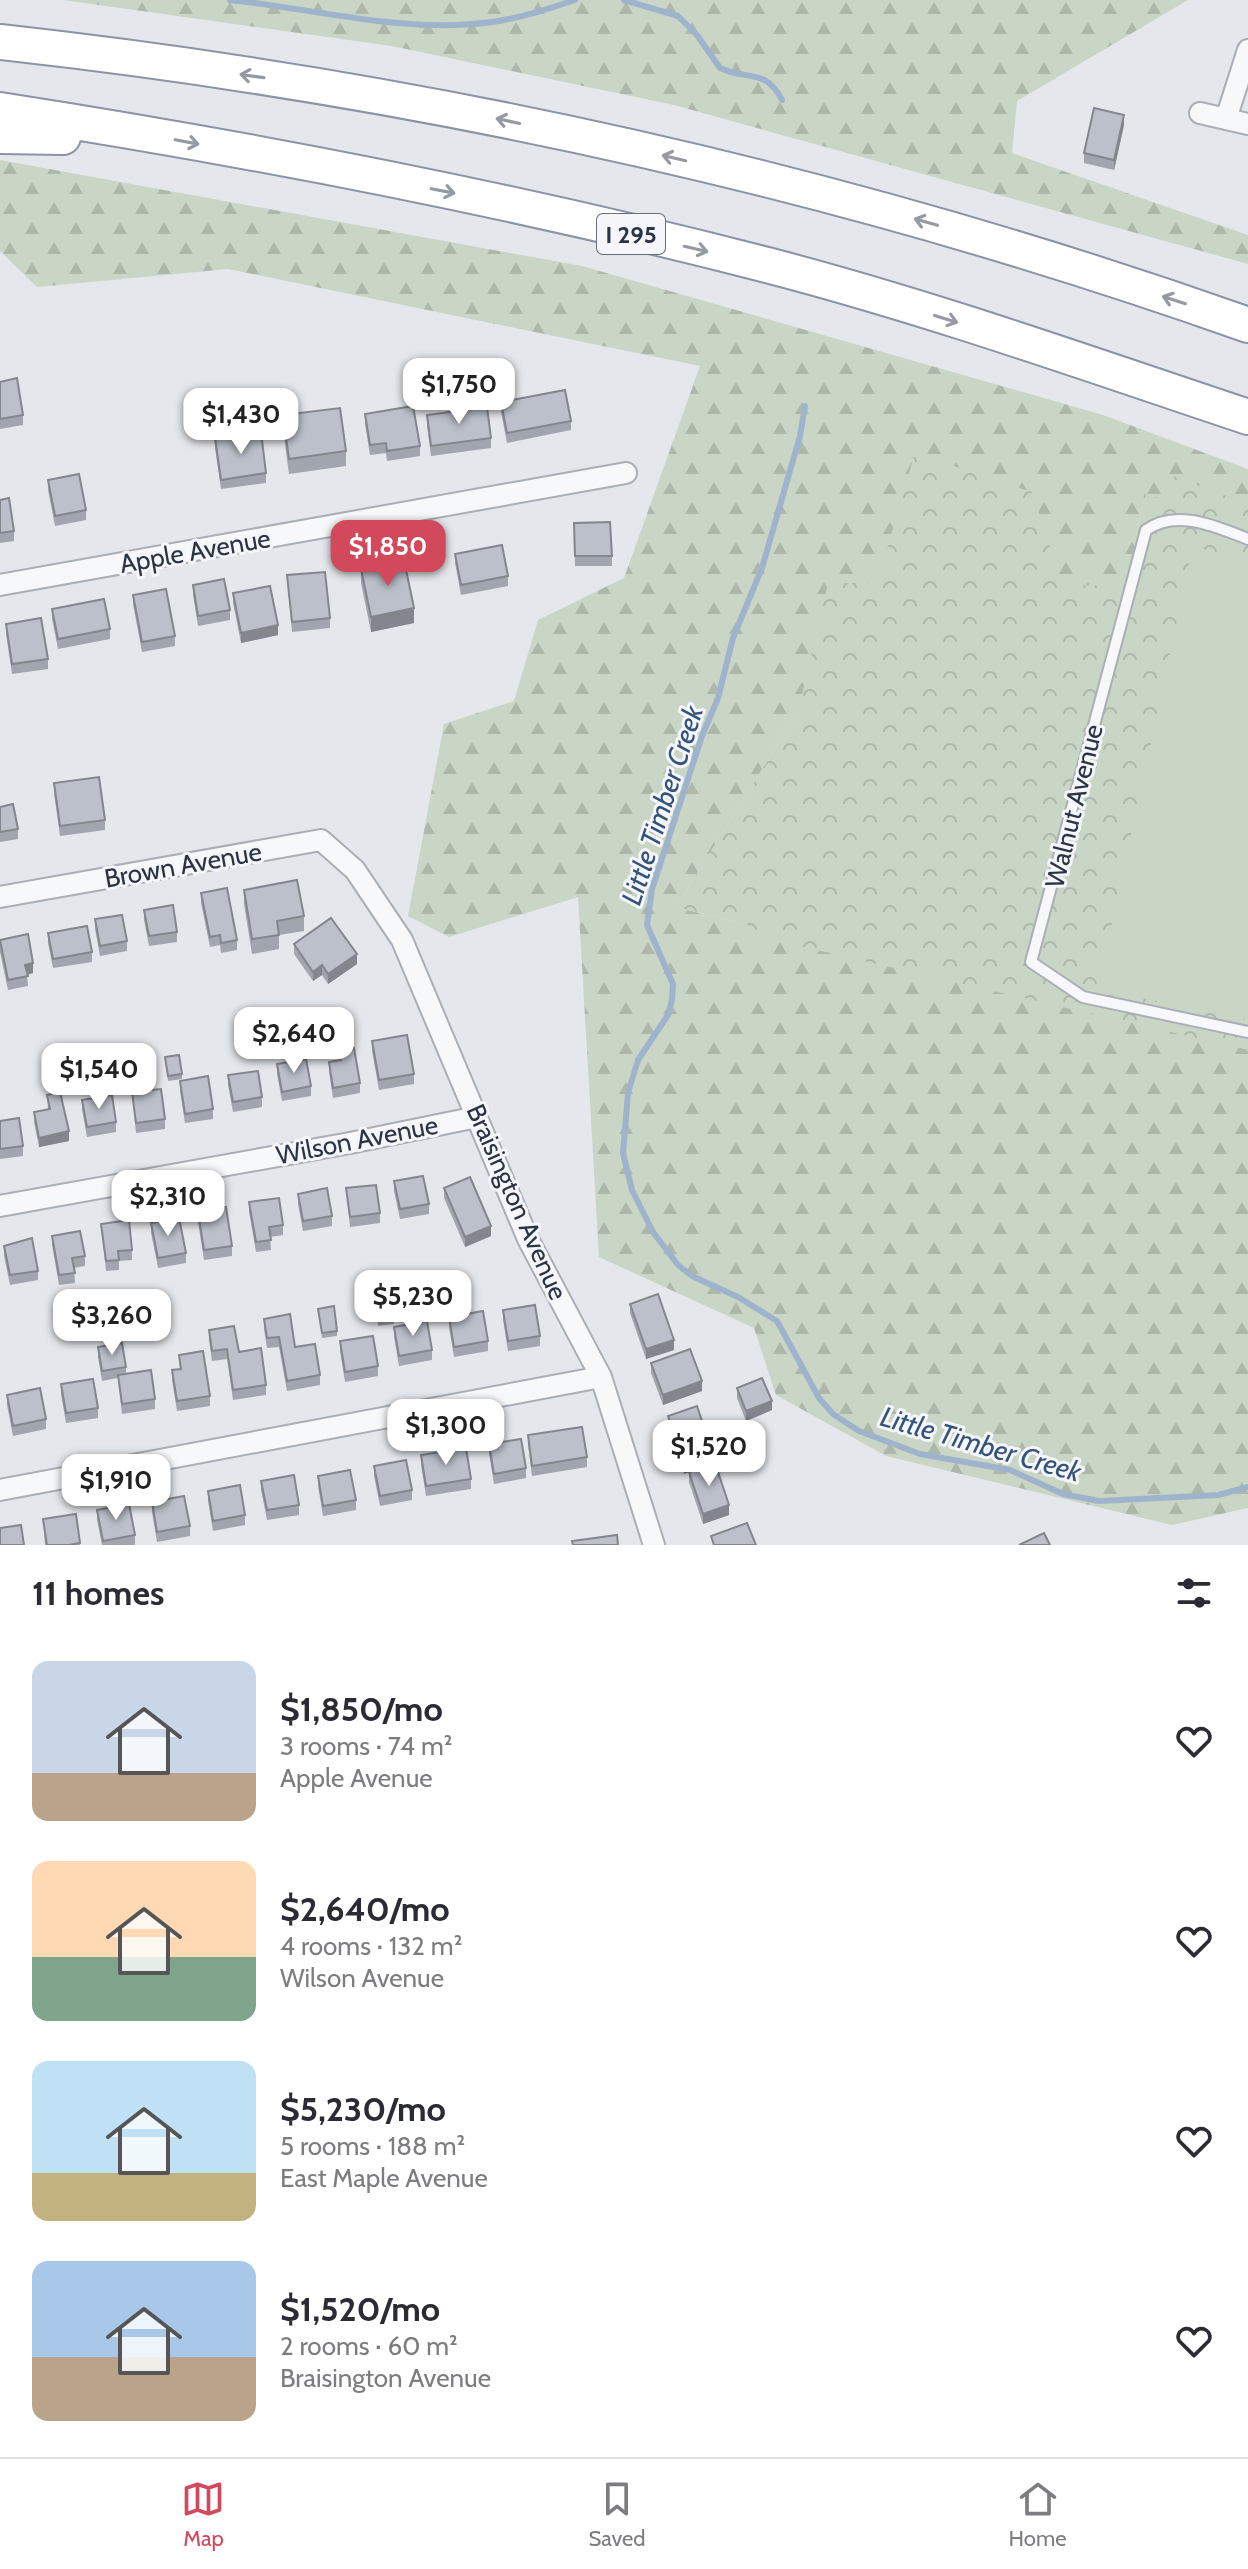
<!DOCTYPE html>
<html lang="en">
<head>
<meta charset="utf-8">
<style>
  body { margin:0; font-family:Cabin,sans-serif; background:#f2f2f3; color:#2b2b33; height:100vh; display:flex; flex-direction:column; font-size:30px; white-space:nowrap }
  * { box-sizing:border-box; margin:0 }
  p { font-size:26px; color:#7c7c81 }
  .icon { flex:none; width:44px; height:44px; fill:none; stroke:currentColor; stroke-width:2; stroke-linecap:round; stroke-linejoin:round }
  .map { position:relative; height:1545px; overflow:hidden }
  .details { display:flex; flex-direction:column; background:#fff; flex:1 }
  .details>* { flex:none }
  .price { position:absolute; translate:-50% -68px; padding:0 18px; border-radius:16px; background:#fff; color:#222; font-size:26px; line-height:52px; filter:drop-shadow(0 2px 4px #0008) }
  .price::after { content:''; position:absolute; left:50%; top:48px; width:24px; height:18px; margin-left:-12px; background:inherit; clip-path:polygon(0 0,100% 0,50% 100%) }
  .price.selected { background:#d1495b; color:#fff }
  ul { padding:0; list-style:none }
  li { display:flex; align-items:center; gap:24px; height:200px; padding:0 32px }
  li span { display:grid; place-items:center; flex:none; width:224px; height:160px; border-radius:16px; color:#555 }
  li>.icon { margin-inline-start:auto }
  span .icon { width:96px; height:96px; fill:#fffc; stroke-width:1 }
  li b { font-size:34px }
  h2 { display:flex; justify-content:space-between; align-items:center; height:96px; padding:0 32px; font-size:34px }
  .menu { display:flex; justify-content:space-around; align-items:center; height:112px; border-top:2px solid #e1e1e2; background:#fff; font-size:22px; color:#7c7c81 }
  .menu a { display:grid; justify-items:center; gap:4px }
  .menu .selected { color:#d1495b }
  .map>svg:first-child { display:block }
  .forest { fill:url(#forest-firs) }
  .park { fill:url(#park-crowns) }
  .garden { fill:#c9d6c5 }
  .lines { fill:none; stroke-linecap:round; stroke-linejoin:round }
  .stream { stroke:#9fb4cc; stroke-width:6 }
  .lane-casing { stroke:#a9aeb7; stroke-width:14 }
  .street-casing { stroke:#a9aeb7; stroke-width:24 }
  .highway-casing { stroke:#8b94a3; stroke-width:38 }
  .lane { stroke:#f7f8fa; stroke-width:10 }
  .street { stroke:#f7f8fa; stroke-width:20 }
  .highway { stroke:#fff; stroke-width:34 }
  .wall { fill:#a1a5ae }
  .shaded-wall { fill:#83868d }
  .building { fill:#bbc0ca; stroke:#83868d; stroke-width:2 }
  .oneway { stroke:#959aa2 }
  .labels { text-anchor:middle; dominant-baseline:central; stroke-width:6; stroke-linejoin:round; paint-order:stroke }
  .shield { fill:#f4f6f9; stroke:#676e7b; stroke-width:2 }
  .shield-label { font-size:24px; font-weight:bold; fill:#2b3445 }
  .street-label { font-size:26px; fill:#2b3445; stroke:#f4f6f9 }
  .water-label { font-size:28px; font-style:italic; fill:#34527a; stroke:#f4f6f9 }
</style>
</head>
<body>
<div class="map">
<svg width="1248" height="1545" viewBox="0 0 1248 1545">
  <defs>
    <pattern id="forest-firs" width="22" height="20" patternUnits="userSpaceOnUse" patternTransform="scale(2)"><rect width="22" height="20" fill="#c9d6c5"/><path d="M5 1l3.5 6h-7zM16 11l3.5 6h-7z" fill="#adb8ab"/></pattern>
    <pattern id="park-crowns" width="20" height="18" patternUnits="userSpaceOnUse" patternTransform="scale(2)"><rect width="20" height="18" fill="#c9d6c5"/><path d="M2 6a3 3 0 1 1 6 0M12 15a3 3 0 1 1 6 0" fill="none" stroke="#adb8ab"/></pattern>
  </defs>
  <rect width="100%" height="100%" fill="#e4e7ec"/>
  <path class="forest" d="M63,0H1188L1017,101L1012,153L1248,235V264L674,105L392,46Z
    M0,160L582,266L1103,415L1248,469V525L1144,494L1104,713L874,591L676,907L1248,1049V1508L1172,1525L886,1456L776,1395L754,1328L599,1257L578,897L449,937L408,916L444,724L514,701L538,620L624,578L700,366L228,269L37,287L0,251Z"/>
  <path class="park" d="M915,453L1032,492L1063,585L1127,586L1144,494L1166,500L1173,476L1248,504V1050L748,934L749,925L676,907L798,712L828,583H877Z"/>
  <path class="garden" d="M1193,546L1248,562V1020L1098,989Z"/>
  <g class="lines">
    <path class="stream" d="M230,0C316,9 406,34 492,22C521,18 548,9 575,0
      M624,0L678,16L697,35L720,68C748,81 766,68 782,100
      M805,406L800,436L762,568L733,638L718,698L702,736L652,889L647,925L673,984L672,1000L668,1015L638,1060L628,1093L623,1153L632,1190L653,1232L678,1265L692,1276L738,1297L777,1321L819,1398L833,1414L859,1431L920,1454L1010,1470L1063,1494L1099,1501L1218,1495L1248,1487"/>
    <g class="lane-casing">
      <path id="lane" d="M1248,539C1217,527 1177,508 1146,530L1031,962L1083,997L1248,1032"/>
    </g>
    <g class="street-casing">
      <path id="street" d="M1200,113L1248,124
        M1226,119L1248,50
        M0,585L626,473
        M0,897L321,840L355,870L402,940L528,1239L601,1377L654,1545
        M0,1206L350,1143L477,1117
        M0,1490L601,1377"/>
    </g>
    <g class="highway-casing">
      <path id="highway" d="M0,42C425,89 845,182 1248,325
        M0,110C257,150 515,200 767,265C929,307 1089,364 1248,417
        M0,136L63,137"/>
    </g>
    <use href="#lane" class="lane"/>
    <use href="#street" class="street"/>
    <use href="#highway" class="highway"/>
  </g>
  <path class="wall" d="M1124,125L1114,170L1084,163V153Z
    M0,382L23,415V425L0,429Z
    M501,402L571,421V430L507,443L501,412Z
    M365,414L420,446V456L387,461L386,453L370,455L365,424Z
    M283,415L346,451V466L289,474L283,430Z
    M427,415L491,438V448L431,456L427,425Z
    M215,438L266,473V483L221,489L215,448Z
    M48,480L86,510V520L55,526L48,490Z
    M0,500L14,531V541L0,543Z
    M574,523L612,556V566H575Z
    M455,554L508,576V586L461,595L455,563Z
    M361,569L414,623L371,632L361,583Z
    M287,575L330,618V628L292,632Z
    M193,585L230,610V620L198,626L193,595Z
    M233,593L278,635L241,643L233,603Z
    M133,595L175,636V646L142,652L133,604Z
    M52,609L110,629V639L58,649L52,619Z
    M6,624L48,659V669L12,674L6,634Z
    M54,783L105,820V830L60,836L54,793Z
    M0,807L18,829V839L0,842Z
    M244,890L304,916V931L279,935V949L252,954L244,904Z
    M201,893L237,940V950L221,953L220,945L210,947L201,903Z
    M144,910L177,932V942L149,946L144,920Z
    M95,919L127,941V951L100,956L95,929Z
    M48,933L92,952V962L53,968L48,943Z
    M0,940L33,973L27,975L28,986L8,990L0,952Z
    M294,944L357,964L328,984L322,975L313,981L294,954Z
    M372,1041L414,1074V1084L379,1090L372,1051Z
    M339,1051L360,1083V1093L333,1098L329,1072V1062L339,1060Z
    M165,1057L182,1074V1079L168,1081Z
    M277,1064L311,1086V1096L282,1101L277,1074Z
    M228,1075L262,1097V1107L233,1112L228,1085Z
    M180,1081L213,1109V1119L185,1123L180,1091Z
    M132,1092L165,1119V1129L136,1133Z
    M47,1095L69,1141L39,1147L34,1122V1112L48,1109Z
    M82,1100L116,1122V1132L87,1137L82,1110Z
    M0,1121L23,1146V1156L0,1159Z
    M394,1181L429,1204V1214L400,1219L394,1191Z
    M346,1188L380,1213V1223L350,1227Z
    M444,1188L491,1236L465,1247L444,1198Z
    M298,1194L332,1216V1226L303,1231L298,1204Z
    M249,1202L283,1225V1235L270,1237L271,1250L256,1252L249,1212Z
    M198,1212L232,1246V1256L204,1260L198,1222Z
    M151,1223L186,1253V1263L158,1268L151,1233Z
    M101,1224L132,1250V1260L119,1261V1270L106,1271Z
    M52,1236L85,1256V1266L74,1268L75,1283L59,1285L52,1245Z
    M4,1246L38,1271V1280L10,1285L4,1256Z
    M375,1300L394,1319V1324L378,1326Z
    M630,1304L674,1350L646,1359L630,1313Z
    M318,1309L337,1331V1336L322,1338Z
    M503,1310L540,1336V1346L508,1351L503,1320Z
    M449,1317L488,1341V1351L454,1357L449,1327Z
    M264,1319L295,1347L320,1375V1385L287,1391L279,1347L267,1348L264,1329Z
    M394,1327L432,1350V1360L399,1366L394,1337Z
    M209,1330L239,1352L266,1385V1395L233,1400L227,1359L212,1361L209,1340Z
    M340,1341L378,1366V1376L345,1382L340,1351Z
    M98,1347L126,1367V1373L155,1399V1409L122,1414L118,1378L102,1381L98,1357Z
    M179,1355L210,1396V1406L177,1411L172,1380V1370L180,1369Z
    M651,1363L702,1391L663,1405L651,1373Z
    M61,1384L98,1408V1418L66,1423L61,1394Z
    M737,1388L772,1410L746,1421L737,1398Z
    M7,1395L46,1419V1429L13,1436L7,1405Z
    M697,1406L684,1474L668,1426V1416Z
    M528,1435L587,1457V1467L532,1476L528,1445Z
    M489,1444L526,1468V1478L494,1484L489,1454Z
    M421,1455L471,1479V1489L426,1496L421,1465Z
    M374,1466L412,1490V1500L380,1506L374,1476Z
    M689,1472L729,1515L703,1524L689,1482Z
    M318,1476L356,1500V1510L323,1516L318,1486Z
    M261,1481L299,1505V1515L267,1520L261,1490Z
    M208,1491L245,1515V1525L213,1531L208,1501Z
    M152,1502L190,1526V1536L157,1542L152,1512Z
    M97,1510L135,1535V1545H102L97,1520Z
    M76,1514L80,1545H45L43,1519Z"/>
  <path class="shaded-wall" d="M1124,115V125L1114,170V160Z
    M414,608V623L371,632V617Z
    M278,625V635L241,643V633Z
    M357,954V964L328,984V974Z
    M33,963V973L25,975V965Z
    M322,965V975L313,981V972Z
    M69,1131V1141L39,1147V1138Z
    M491,1226V1236L465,1247V1237Z
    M674,1340V1350L646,1359V1349Z
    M702,1381V1391L663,1405V1395Z
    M772,1401V1410L746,1421V1411Z
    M713,1454V1464L684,1474V1464Z
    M729,1505V1515L703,1524V1514Z"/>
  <path class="building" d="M1094,108L1124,115L1114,160L1084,153Z
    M17,378L23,415L0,419V382Z
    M565,390L571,421L507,433L501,402Z
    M413,406L420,446L387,451L386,443L370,445L365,414Z
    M487,407L491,438L431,446L427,415Z
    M340,408L346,451L289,459L283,415Z
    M261,432L266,473L221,480L215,438Z
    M79,474L86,510L55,516L48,480Z
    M9,498L14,531L0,533V500Z
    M610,522L612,556H575L574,523Z
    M502,545L508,576L461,585L455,554Z
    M404,560L414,608L371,617L361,569Z
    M325,572L330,618L292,622L287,575Z
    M224,579L230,610L198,616L193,585Z
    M270,586L278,625L241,633L233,593Z
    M166,589L175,636L142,642L133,595Z
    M104,599L110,629L58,639L52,609Z
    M41,618L48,659L12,664L6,624Z
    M99,777L105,820L60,826L54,783Z
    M13,804L18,829L0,832V807Z
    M297,880L304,916L277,921L279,935L252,939L244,890Z
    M227,888L237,940L221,943L220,935L210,937L201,893Z
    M173,905L177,932L149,936L144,910Z
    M122,915L127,941L100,946L95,919Z
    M331,918L357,954L328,974L322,965L313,972L294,944Z
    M87,926L92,952L53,959L48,933Z
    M28,934L33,963L25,965L28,976L8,980L0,940Z
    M407,1035L414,1074L379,1080L372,1041Z
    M354,1048L360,1083L333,1088L329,1062L341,1060L339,1051Z
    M179,1055L182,1074L168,1076L165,1057Z
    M306,1059L311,1086L282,1092L277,1064Z
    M258,1071L262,1097L233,1102L228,1075Z
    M208,1076L213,1109L185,1114L180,1081Z
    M161,1089L165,1119L136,1123L132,1092Z
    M60,1092L69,1131L39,1138L34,1112L50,1109L47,1095Z
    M112,1095L116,1122L87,1127L82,1100Z
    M19,1118L23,1146L0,1149V1121Z
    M423,1176L429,1204L400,1209L394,1181Z
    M470,1177L491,1226L465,1237L444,1188Z
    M376,1185L380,1213L350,1217L346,1188Z
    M327,1188L332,1216L303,1221L298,1194Z
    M279,1198L283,1225L269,1227L271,1240L256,1242L249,1202Z
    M226,1207L232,1246L204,1250L198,1212Z
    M179,1218L186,1253L158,1258L151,1223Z
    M129,1220L132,1250L118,1251L119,1260L106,1261L101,1224Z
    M80,1231L85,1256L72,1258L75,1273L59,1275L52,1236Z
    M32,1238L38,1271L10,1275L4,1246Z
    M658,1294L674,1340L646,1349L630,1304Z
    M391,1298L394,1319L378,1321L375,1300Z
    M535,1305L540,1336L508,1341L503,1310Z
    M334,1306L337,1331L322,1333L318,1309Z
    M483,1311L488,1341L454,1347L449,1317Z
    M290,1314L295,1347L315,1344L320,1375L287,1381L279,1337L267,1338L264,1319Z
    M427,1321L432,1350L399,1356L394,1327Z
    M234,1326L239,1352L261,1348L266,1385L233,1390L227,1349L212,1351L209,1330Z
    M373,1336L378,1366L345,1372L340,1341Z
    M122,1343L126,1367L102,1371L98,1347Z
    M690,1349L702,1381L663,1395L651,1363Z
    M203,1351L210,1396L177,1401L172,1370L181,1369L179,1355Z
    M151,1370L155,1399L122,1404L118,1375Z
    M762,1378L772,1401L746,1411L737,1388Z
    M93,1379L98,1408L66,1413L61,1384Z
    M40,1388L46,1419L13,1426L7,1395Z
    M697,1406L713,1454L684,1464L668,1416Z
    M582,1427L587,1457L532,1466L528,1435Z
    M521,1439L526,1468L494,1474L489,1444Z
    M466,1448L471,1479L426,1486L421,1455Z
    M406,1460L412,1490L380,1496L374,1466Z
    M715,1463L729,1505L703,1514L689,1472Z
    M350,1470L356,1500L323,1506L318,1476Z
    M294,1475L299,1505L267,1510L261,1481Z
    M240,1485L245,1515L213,1521L208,1491Z
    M184,1496L190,1526L157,1532L152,1502Z
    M129,1504L135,1535L103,1541L97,1510Z
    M76,1514L80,1543L69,1545H47L43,1519Z
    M747,1523L756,1545H714L711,1536Z
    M21,1525L24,1545H0V1528Z
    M1044,1533L1050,1545H1019Z
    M617,1535L618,1545H573L572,1541Z"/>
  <defs><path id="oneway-shaft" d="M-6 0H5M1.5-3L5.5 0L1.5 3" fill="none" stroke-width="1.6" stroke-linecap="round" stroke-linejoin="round" transform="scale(2)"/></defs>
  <g class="oneway">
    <use href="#oneway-shaft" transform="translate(252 76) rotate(-172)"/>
    <use href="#oneway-shaft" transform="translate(508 121) rotate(-168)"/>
    <use href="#oneway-shaft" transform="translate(187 142) rotate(11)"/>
    <use href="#oneway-shaft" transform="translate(674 158) rotate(-167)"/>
    <use href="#oneway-shaft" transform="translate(443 191) rotate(11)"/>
    <use href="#oneway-shaft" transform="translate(926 222) rotate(-164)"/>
    <use href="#oneway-shaft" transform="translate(696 249) rotate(13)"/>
    <use href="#oneway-shaft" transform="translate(1174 300) rotate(-162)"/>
    <use href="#oneway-shaft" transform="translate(946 319) rotate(17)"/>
  </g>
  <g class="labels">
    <rect class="shield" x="597" y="214" width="68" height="40" rx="6"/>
    <g class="shield-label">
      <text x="631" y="234">I 295</text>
    </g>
    <g class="street-label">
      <text transform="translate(195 551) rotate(-10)">Apple Avenue</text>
      <text transform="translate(1074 806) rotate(-76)">Walnut Avenue</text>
      <text transform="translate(183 865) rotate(-10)">Brown Avenue</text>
      <text transform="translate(357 1140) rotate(-11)">Wilson Avenue</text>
      <text transform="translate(517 1202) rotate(66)">Braisington Avenue</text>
    </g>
    <g class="water-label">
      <text transform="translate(662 805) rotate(-72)">Little Timber Creek</text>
      <text transform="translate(981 1444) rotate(16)">Little Timber Creek</text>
    </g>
  </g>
</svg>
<b class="price" style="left:459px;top:426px">$1,750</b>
<b class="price" style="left:241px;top:456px">$1,430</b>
<b class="price selected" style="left:388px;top:588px">$1,850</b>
<b class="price" style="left:294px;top:1075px">$2,640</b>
<b class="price" style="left:99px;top:1111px">$1,540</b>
<b class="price" style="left:168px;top:1238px">$2,310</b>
<b class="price" style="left:413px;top:1338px">$5,230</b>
<b class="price" style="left:112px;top:1357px">$3,260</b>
<b class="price" style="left:446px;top:1467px">$1,300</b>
<b class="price" style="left:709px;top:1488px">$1,520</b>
<b class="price" style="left:116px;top:1522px">$1,910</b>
</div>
<section class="details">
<h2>11 homes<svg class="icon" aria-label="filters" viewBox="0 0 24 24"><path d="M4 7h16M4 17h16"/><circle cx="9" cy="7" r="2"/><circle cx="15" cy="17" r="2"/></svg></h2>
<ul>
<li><span style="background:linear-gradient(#c9d6e8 70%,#b9a48a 0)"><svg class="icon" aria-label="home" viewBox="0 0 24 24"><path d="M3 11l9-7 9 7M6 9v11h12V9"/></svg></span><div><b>$1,850/mo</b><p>3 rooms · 74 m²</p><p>Apple Avenue</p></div><svg class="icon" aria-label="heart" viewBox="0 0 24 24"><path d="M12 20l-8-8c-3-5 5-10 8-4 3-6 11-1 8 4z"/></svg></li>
<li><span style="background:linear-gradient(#ffd9b3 60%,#7fa58c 0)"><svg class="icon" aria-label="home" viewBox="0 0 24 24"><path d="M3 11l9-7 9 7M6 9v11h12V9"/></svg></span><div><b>$2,640/mo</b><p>4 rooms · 132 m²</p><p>Wilson Avenue</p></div><svg class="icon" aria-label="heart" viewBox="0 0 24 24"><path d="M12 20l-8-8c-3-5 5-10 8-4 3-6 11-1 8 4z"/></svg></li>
<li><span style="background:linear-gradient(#bfe0f5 70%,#c2b280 0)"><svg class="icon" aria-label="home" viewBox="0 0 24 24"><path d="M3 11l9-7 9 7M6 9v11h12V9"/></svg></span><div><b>$5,230/mo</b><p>5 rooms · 188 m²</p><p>East Maple Avenue</p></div><svg class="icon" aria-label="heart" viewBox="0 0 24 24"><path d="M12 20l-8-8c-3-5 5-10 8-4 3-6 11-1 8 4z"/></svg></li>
<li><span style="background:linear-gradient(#a9c7e8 60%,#b9a48a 0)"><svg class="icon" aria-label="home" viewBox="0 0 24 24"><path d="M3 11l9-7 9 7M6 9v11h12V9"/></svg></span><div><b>$1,520/mo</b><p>2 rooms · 60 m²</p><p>Braisington Avenue</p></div><svg class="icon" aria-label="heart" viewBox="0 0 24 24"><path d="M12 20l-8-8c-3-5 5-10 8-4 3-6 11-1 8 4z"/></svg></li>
</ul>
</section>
<nav class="menu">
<a class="selected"><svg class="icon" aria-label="map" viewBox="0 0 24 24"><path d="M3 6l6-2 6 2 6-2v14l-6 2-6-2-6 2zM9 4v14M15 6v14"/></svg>Map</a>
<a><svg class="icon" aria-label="saved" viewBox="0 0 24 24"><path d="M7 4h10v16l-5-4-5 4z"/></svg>Saved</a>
<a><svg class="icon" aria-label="home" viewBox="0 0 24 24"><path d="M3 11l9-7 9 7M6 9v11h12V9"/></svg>Home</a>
</nav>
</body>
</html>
